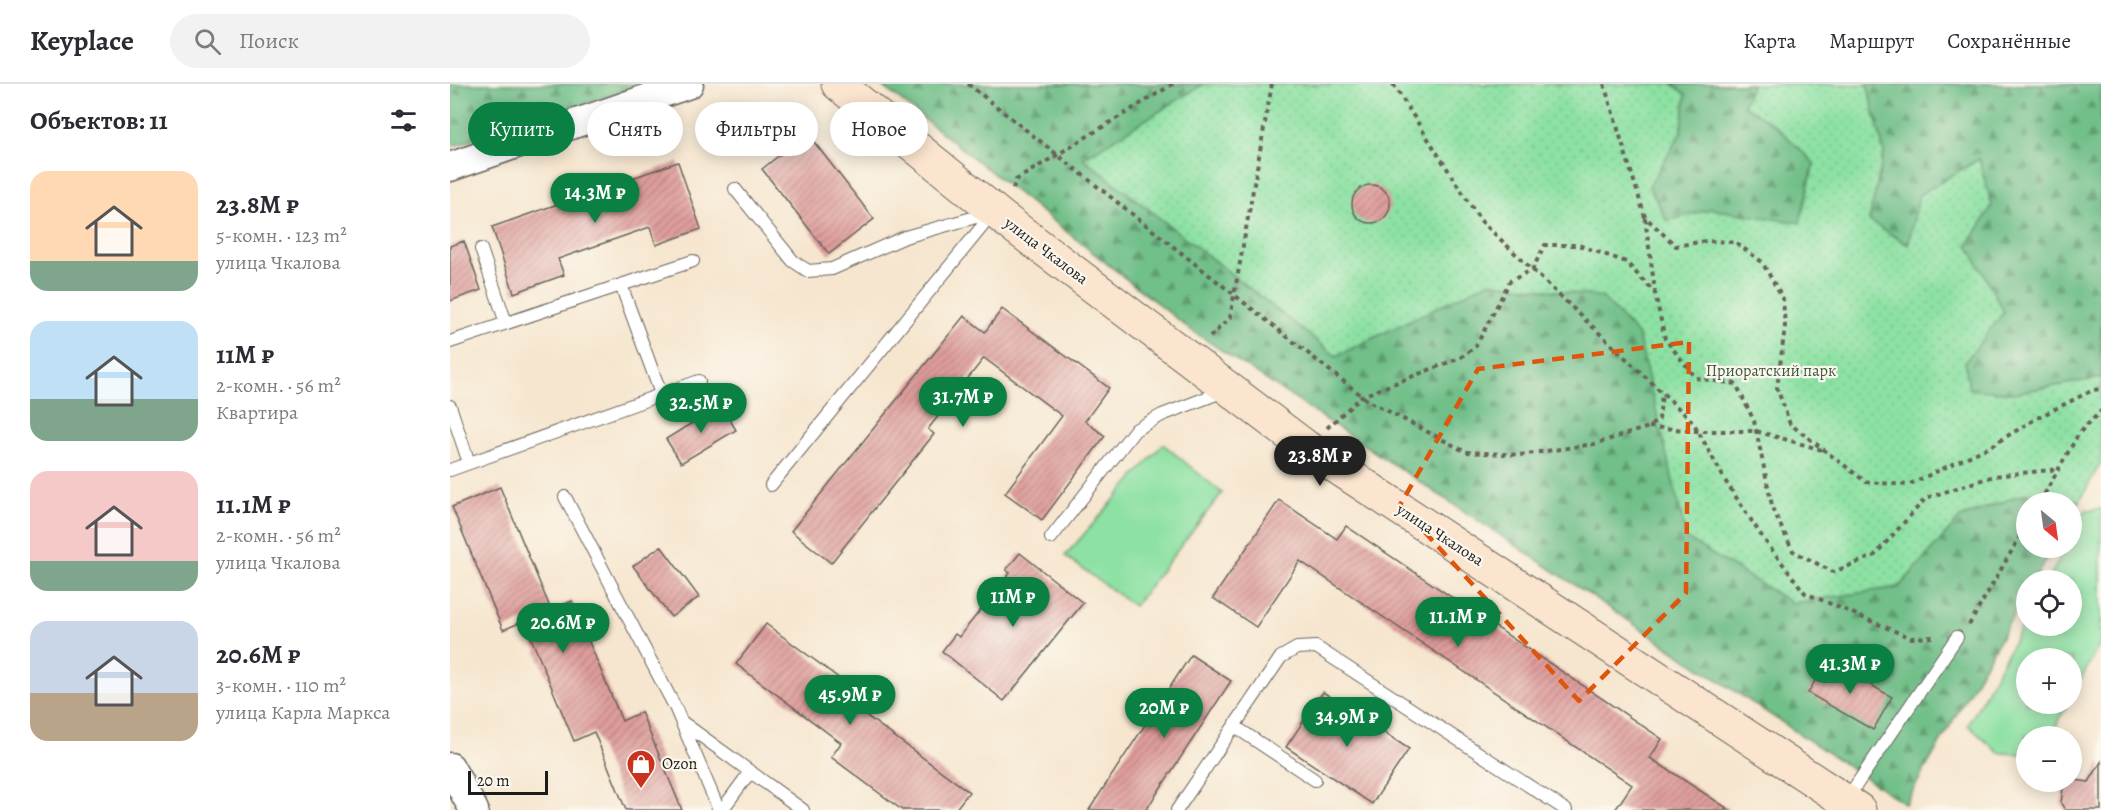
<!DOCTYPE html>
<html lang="ru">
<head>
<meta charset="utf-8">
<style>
  body { margin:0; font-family:Alegreya,serif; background:#f2f2f3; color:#2b2b33; height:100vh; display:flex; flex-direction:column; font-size:22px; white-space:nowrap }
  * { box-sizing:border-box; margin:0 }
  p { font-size:20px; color:#7c7c81 }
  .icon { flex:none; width:33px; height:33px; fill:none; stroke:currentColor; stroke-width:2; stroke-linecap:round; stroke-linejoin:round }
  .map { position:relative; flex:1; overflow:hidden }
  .sheet { display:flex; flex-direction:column; background:#fff; width:450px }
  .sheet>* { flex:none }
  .guide { position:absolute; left:18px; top:18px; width:570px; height:54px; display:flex; gap:12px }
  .needle { width:39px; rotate:151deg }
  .fabs { position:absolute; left:1566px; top:408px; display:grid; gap:12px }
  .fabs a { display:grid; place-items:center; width:66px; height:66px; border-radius:50%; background:#fff; box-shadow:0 3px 15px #0003; font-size:30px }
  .scale { position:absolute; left:18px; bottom:15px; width:80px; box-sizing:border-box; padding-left:6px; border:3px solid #1c1c1c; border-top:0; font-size:16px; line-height:21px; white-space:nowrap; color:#1c1c1c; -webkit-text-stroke:4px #fbf7ec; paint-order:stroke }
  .price { position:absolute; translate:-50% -51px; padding:0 14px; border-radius:21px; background:#0b8043; color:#fff; font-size:20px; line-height:39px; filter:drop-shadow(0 2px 3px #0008) }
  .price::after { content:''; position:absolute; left:50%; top:36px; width:18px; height:14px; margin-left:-9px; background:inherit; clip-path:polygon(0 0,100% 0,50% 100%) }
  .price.on { background:#222; color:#fff }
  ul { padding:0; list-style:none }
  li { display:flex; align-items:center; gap:18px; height:150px; padding:0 30px }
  li span { display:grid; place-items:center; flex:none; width:168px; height:120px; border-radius:18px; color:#555 }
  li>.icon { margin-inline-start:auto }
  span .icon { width:72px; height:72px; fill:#fffc; stroke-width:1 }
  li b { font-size:26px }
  h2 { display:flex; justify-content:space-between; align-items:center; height:72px; padding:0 30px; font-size:26px }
  .chip { padding:0 21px; border-radius:27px; background:#fff; box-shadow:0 3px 15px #0003; font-size:21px; line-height:54px }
  .chip.on { background:#0b8043; color:#fff }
  header { display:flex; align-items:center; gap:36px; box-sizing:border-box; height:84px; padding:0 30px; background:#fff; border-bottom:2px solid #e1e1e2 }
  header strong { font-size:28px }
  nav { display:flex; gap:33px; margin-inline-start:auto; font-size:21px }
  .search { width:420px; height:54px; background:#f2f2f3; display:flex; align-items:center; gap:15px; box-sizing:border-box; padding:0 21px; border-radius:33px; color:#7c7c81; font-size:22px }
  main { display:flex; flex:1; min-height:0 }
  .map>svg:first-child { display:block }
  .grass { fill:url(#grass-dots); stroke:#547e60; stroke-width:1.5 }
  .forest { fill:url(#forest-firs); stroke:#466e52; stroke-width:1.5 }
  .pitch { fill:#8ce1a3; stroke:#547e60; stroke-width:1.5 }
  .building { fill:url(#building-hatch) }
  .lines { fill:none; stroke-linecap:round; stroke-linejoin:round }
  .service-casing { stroke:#68635b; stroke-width:14 }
  .tertiary-casing { stroke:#68635b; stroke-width:31 }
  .secondary-casing { stroke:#68635b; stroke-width:35 }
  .path { stroke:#68635b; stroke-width:4; stroke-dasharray:4.5 4.5; stroke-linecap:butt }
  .service { stroke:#fff; stroke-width:12 }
  .tertiary { stroke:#fff; stroke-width:28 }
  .secondary { stroke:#fce5cf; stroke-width:33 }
  .marked { fill:none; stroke:#de560d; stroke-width:4.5; stroke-dasharray:12 8; stroke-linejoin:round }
  .labels { text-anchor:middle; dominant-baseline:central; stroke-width:4.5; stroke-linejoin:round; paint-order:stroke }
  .street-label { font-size:16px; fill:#1c1c1c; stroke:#fbf7ec }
  .park-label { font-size:16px; fill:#3e5744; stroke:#fbf7ec }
  .poi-label { font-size:16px; fill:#1c1c1c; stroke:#fbf7ec; text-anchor:start }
</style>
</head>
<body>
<header>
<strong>Keyplace</strong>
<div class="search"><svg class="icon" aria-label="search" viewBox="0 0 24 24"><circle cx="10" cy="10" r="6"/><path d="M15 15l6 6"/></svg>Поиск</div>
<nav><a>Карта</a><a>Маршрут</a><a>Сохранённые</a></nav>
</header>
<main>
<section class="sheet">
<h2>Объектов: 11<svg class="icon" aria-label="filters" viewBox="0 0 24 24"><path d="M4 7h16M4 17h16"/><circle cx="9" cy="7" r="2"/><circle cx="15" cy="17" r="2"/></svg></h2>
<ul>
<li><span style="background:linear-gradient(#ffd9b3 75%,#7fa58c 0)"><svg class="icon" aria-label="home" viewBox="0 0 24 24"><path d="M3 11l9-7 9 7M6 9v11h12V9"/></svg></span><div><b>23.8M ₽</b><p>5-комн. · 123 m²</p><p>улица Чкалова</p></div></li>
<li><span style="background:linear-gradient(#bfe0f5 65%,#7fa58c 0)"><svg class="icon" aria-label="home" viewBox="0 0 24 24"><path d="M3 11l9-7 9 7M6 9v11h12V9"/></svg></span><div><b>11M ₽</b><p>2-комн. · 56 m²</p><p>Квартира</p></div></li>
<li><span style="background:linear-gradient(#f6c9c9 75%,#7fa58c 0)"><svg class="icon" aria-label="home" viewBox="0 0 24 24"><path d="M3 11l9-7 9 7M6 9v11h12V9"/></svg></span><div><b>11.1M ₽</b><p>2-комн. · 56 m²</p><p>улица Чкалова</p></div></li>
<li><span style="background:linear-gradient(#c9d6e8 60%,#b9a48a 0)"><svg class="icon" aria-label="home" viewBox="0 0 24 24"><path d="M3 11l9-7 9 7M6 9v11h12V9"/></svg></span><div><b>20.6M ₽</b><p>3-комн. · 110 m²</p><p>улица Карла Маркса</p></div></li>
</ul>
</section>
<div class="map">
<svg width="1651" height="726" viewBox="0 0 1651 726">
  <defs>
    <pattern id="grass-dots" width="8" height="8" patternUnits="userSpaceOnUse" patternTransform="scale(1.5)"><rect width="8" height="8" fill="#8ce1a3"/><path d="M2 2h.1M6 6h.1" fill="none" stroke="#78c08c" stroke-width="1.8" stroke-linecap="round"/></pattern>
    <pattern id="forest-firs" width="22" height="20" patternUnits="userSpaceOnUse" patternTransform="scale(1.5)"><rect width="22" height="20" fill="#71bf89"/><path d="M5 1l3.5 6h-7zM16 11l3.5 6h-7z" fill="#5c9a6f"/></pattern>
    <pattern id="building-hatch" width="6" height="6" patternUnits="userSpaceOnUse" patternTransform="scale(1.5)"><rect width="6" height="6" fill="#df9e9c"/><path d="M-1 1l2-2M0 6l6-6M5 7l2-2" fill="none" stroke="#b4807e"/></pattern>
  </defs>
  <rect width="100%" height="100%" fill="#fbf7ec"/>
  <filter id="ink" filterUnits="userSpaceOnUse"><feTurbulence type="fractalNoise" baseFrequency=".0167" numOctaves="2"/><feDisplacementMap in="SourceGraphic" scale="12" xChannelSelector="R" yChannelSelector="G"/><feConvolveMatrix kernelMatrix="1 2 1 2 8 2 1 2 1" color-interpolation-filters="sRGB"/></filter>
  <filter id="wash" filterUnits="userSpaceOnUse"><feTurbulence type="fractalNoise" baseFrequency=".008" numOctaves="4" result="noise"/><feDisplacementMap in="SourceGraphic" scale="24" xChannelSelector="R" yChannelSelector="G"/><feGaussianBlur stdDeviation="1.35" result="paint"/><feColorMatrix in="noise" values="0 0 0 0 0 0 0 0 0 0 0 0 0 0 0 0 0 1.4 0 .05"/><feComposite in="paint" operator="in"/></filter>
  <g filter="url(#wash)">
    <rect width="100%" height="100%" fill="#f6e6cf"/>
    <path class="grass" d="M430,0H1651V378L1622,431V418H1576V464H1603L1584,496H1576V509L1455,720L741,246Z"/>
    <path class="forest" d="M0,0H197L4,62L0,60Z
      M430,0H754L633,74L886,272L1039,198L1152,213L1188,251L1237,455L1342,519L1449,503L1510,434L1576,409L1630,417L1622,431V418H1576V464H1603L1584,496H1576V509L1455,720L741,246Z
      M1222,0H1302L1293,21L1325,41L1364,79L1350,139L1261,125L1217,137L1199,102L1231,49L1236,10Z
      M1417,0H1651V294L1563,309L1519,305L1515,278L1554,228L1518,161L1542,122L1529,75L1469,111L1458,161L1419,137L1434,68Z"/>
    <path class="pitch" d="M713,360L772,409L684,522L615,472Z
      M1651,425V558L1622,612V574H1576V620H1618L1600,652H1576V670L1549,669L1518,641L1576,535V542H1622V496H1598L1616,464H1622V453L1636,426Z"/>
    <g id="blocks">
      <path class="building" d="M357,49L424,135L379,170L312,85Z
        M228,78L251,145L206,161L200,143L108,175L114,191L64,209L42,143Z
        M902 120a19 19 0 1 1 38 0a19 19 0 1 1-38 0Z
        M14,157L31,206L0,217V162Z
        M552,225L659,304L635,337L655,352L592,436L555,409L612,332L534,274L478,345L484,350L381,479L341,447L514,232L535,248Z
        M271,321L286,346L231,379L216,355Z
        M50,403L101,526L122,517L172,637L191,628L232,726H176L144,648L124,657L74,537L53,546L2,423Z
        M829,416L887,455L896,442L1212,655L1200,674L1280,726H1165L1182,701L850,477L806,543L763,514Z
        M211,462L249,513L221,533L183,482Z
        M570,469L633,519L554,617L492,567L505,550L509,553L560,489L556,486Z
        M316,540L425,621L417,632L519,708L505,726H452L381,673L391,659L286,580Z
        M741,571L781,597L696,726H639Z
        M1377,576L1442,613L1423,646L1358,609Z
        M873,608L959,665L922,720L836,663Z
        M1651,678V726H1615L1611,719L1613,704L1625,696L1639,698Z"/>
    </g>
  </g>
  <g filter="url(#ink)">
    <use href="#blocks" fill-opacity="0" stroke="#68635b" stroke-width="1.5"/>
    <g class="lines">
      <g class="service-casing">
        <path id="service" d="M285,105L343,177L358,187L382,185L455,153L540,129
          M31,165L56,239
          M171,201L211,310
          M0,258L243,177
          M0,322L19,379
          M0,386L249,297
          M321,401L544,128
          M115,413L225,623L269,726
          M601,454L685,346L712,331L777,306
          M232,638L353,726
          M784,642L865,696
          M1396,716L1507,553
          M272,726L300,688
          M727,726L831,573L847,564L866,563L1116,726"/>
      </g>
      <g class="tertiary-casing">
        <path id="tertiary" d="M0,83L239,0
          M0,683L24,726"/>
      </g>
      <g class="secondary-casing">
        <path id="secondary" d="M388,0L554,135L856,363L1409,726"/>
      </g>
      <path class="path" d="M518,0L917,316L1016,368L1070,371L1144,360L1199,343L1209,335L1212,309
        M943,0L1030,136L1243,338L1276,398L1313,454L1355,509L1461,554L1483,553
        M1154,0L1195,133L1226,162L1256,157L1285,158L1312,178L1333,215L1335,243L1327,304L1340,340L1416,398L1458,401L1541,362L1587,334L1643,306L1651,305
        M563,105L566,96L723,0
        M1195,134L1205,207
        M760,253L780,234L822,0
        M1199,343L1248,347H1306L1372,366
        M877,344L912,312L1010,274L1026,262L1060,197L1082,186L1095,161H1128L1176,178L1205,209L1215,255L1246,294L1286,300L1304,337L1323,426L1343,467L1383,488L1424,472L1476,414L1544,392L1609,385
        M1590,418L1629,349L1651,327
        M1519,541L1576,442"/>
      <use href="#service" class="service"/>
      <use href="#tertiary" class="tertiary"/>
      <use href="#secondary" class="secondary"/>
    </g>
  </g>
  <path class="marked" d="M1239,258L1236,509L1129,617L950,421L1028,285Z"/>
  <defs>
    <g id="shop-pin" transform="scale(1.5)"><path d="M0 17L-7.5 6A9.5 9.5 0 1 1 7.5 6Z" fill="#c8321e" stroke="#fbf7ec"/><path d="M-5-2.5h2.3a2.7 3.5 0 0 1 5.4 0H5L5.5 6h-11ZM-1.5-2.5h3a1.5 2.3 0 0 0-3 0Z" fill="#fff"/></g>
  </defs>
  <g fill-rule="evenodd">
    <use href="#shop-pin" x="191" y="680"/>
  </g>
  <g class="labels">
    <g class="street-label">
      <text transform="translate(596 167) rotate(37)">улица Чкалова</text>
      <text transform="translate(990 451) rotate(33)">улица Чкалова</text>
    </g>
    <g class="park-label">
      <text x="1321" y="287">Приоратский парк</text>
    </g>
    <g class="poi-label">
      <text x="212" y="680">Ozon</text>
    </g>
  </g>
</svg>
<div class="fabs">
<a><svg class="needle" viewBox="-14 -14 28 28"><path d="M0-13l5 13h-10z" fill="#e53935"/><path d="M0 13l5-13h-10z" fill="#7c7c81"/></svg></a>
<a><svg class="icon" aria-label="locate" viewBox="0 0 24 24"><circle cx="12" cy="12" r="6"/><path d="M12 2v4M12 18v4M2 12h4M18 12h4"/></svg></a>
<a>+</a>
<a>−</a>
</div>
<div class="scale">20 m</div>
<b class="price" style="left:145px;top:140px">14.3M ₽</b>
<b class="price" style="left:513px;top:344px">31.7M ₽</b>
<b class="price" style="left:251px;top:350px">32.5M ₽</b>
<b class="price on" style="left:870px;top:403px">23.8M ₽</b>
<b class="price" style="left:563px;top:544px">11M ₽</b>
<b class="price" style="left:1008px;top:564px">11.1M ₽</b>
<b class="price" style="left:113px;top:570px">20.6M ₽</b>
<b class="price" style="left:1400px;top:611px">41.3M ₽</b>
<b class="price" style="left:400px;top:642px">45.9M ₽</b>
<b class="price" style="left:714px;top:655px">20M ₽</b>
<b class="price" style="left:897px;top:664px">34.9M ₽</b>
<div class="guide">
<a class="chip on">Купить</a>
<a class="chip">Снять</a>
<a class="chip">Фильтры</a>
<a class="chip">Новое</a>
</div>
</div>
</main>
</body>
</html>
